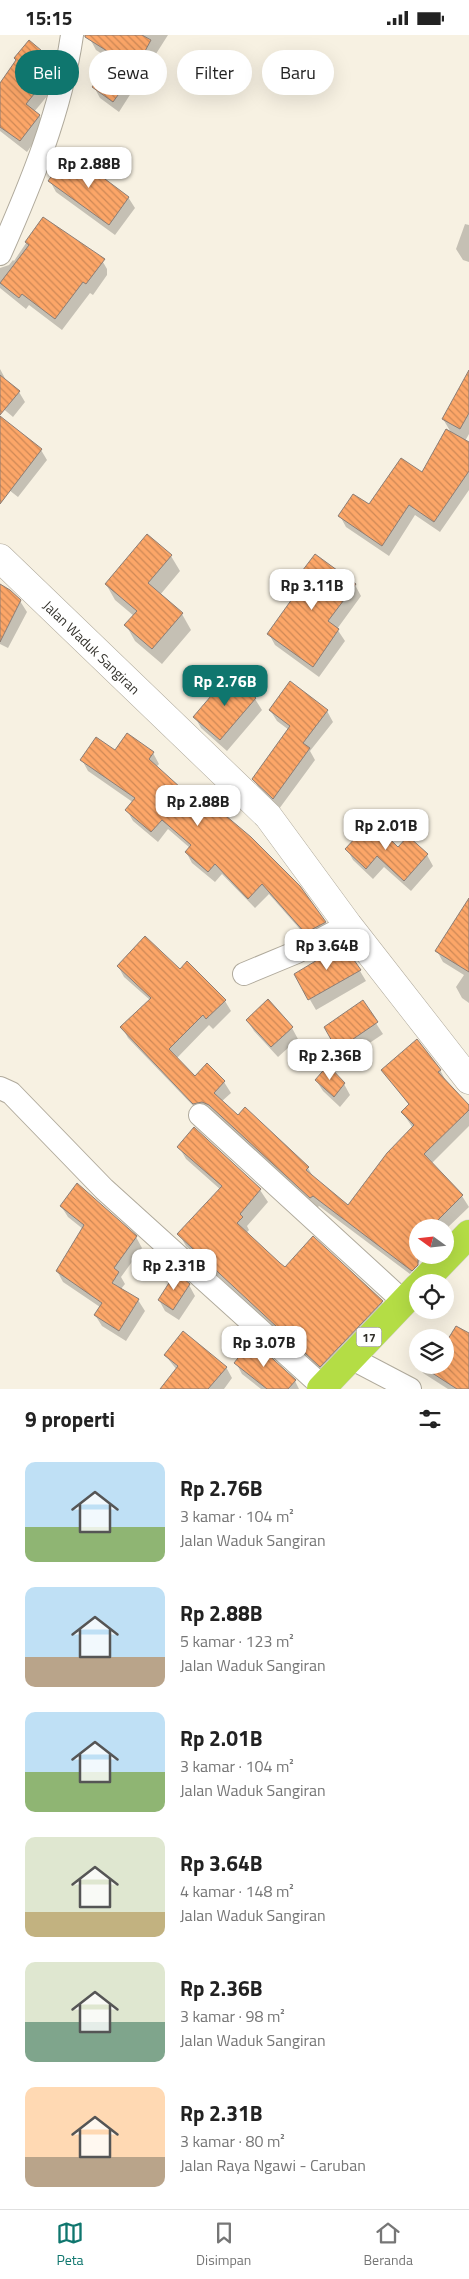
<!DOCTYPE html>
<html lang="id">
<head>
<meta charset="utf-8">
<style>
  body { margin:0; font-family:"Titillium Web",sans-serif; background:#f2f2f2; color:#222; height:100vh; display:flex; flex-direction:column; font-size:19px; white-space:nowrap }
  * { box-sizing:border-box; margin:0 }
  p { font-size:16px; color:#767676 }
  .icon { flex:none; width:28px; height:28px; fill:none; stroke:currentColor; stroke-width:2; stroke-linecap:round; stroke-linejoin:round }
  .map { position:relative; height:1354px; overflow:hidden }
  .details { display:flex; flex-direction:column; background:#fff; flex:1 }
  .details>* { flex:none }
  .hud { position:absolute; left:15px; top:15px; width:440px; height:45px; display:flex; gap:10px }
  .needle { width:32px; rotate:285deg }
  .fabs { position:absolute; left:409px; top:1184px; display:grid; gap:10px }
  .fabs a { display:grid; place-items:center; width:45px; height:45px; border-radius:50%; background:#fff; box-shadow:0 5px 20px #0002; font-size:25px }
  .price { position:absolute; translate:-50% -42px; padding:0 11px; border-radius:10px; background:#fff; color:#222; font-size:16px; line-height:32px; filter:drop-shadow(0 1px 2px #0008) }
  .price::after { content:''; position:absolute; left:50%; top:30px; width:15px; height:11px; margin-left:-8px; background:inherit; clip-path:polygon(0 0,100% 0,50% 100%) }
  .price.on { background:#0f766e; color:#fff }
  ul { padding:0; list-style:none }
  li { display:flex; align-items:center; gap:15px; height:125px; padding:0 25px }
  li span { display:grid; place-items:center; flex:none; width:140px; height:100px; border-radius:10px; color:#555 }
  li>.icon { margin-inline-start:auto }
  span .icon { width:60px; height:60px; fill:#fffc; stroke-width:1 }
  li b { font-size:21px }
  h2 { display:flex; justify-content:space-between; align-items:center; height:60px; padding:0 25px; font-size:21px }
  .chip { padding:0 18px; border-radius:22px; background:#fff; box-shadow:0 5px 20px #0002; font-size:18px; line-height:45px }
  .chip.on { background:#0f766e; color:#fff }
  .status { display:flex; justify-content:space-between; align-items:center; height:35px; padding:0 25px; background:#fff; direction:ltr }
  .status svg { height:14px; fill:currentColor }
  .dock { display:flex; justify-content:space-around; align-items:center; height:70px; border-top:1px solid #e0e0e0; background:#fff; font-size:14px; color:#767676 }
  .dock a { display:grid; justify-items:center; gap:2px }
  .dock .on { color:#0f766e }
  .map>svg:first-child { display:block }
  .shadow { fill:#0003 }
  .building { fill:url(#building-back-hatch); stroke:#8c7e76 }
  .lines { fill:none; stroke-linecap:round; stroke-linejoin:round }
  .street-casing { stroke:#b0aa9c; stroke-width:24 }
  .secondary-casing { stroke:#b0aa9c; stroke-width:29 }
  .highway-casing { stroke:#d2d1d0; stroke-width:29 }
  .street { stroke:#fff; stroke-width:22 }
  .secondary { stroke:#fff; stroke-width:28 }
  .highway { stroke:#b4dd45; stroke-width:28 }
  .labels { text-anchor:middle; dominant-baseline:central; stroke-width:4; stroke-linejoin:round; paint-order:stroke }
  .shield { fill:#fff; stroke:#706e6a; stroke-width:1 }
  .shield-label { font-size:12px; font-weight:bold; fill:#32302a }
  .street-label { font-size:14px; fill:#32302a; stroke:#fff }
</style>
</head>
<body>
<div class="status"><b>15:15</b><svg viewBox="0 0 49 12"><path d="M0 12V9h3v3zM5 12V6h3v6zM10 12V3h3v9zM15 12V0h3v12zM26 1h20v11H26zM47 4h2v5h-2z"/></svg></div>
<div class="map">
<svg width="469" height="1354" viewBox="0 0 469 1354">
  <defs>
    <pattern id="building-back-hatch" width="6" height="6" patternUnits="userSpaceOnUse" patternTransform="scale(1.25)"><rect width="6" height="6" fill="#fca668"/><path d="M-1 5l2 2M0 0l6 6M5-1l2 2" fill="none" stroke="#cd8856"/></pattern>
  </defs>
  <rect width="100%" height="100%" fill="#f7f1e2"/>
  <path class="shadow" d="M92,0H168L119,77L100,63L94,52L113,26L96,15L90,4Z
    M53,27L60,38L57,49L34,77L39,80L45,91L27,117L0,96V50Z
    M50,146L128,162L135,173L115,200L56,157Z
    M43,183L100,222L107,234V240L93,260L90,258L62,295L29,270L26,274L0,253V233L9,230L13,225L14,226Z
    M465,189L469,190V227L463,225L456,214Z
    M0,334L7,347L19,357L25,367L13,382L0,371Z
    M469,360V399L465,406L469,408V455L440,497L415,480L389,521L346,492L340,481L369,471L422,439L452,399L443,384Z
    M0,392L41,415L47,425L18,462L0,448Z
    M171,521L180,536L160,560L182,579L191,595L162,629L135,606L126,590L134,581L115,565L106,549Z
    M355,550L361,561L337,594L345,606L319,642L275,610L269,599L296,560L292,552Z
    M0,551L20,566L27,577L8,613L0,609Z
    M230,641L255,664L262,675L227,716L201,693L195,682Z
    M270,675L327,676L333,687L310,716L315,725L279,774L260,755L253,744L289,695L277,686Z
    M116,717L153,718L159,729L156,732L325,887L331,898L312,908L269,859L255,873L222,839L215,847L192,828L186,817L190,813L168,794L158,807L133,786L127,775L134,768L88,736L82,725Z
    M347,814H398L427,820L433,831L411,856L384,832L373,844L353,825Z
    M469,866V968L462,963L456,952L464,940L443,927L437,916Z
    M118,931L180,935L225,966L231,976L213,994L209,990L176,1024L195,1043L207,1030L224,1047L231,1058L221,1067L238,1082L245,1074L308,1133L314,1143L348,1172L413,1093L402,1077L409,1070L382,1035H440L446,1046L469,1072V1091L431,1129L462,1161L469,1172L445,1195V1192H418V1220H424L410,1239L319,1171L317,1173L201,1079L128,1003L122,992L150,965L124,942Z
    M360,936L366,946L316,975L295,939Z
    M362,967L383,999L344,1025L326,993Z
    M247,985L292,993L298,1004L278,1022L254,996Z
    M316,1045L344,1049L350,1060L340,1072L323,1056Z
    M194,1094L260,1155L268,1167L247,1191L249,1195L246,1198L286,1234L382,1267L390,1279L328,1344L186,1211L179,1199L221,1155L186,1124L179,1112Z
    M61,1171L136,1202L142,1213L121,1242L125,1249L121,1254L138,1265L145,1276L126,1306L102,1291L95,1280L100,1272L63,1247L57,1236L83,1194L68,1182Z
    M189,1250L195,1261L179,1285L165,1276L159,1265Z
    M469,1300V1354H448L423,1338L418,1330H445V1312Z
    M165,1320L226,1332L232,1343L224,1354H162L177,1335Z
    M236,1328L295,1346L299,1354H261L242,1339Z"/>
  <path class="building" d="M85,0H142L151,5L131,42L113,67L92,52L115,21L85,2Z
    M29,5L54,26L51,38L26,69L40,80L20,106L0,92V48L16,25L14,23Z
    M69,117L129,162L109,190L48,146Z
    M43,182L105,224L86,249L83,247L55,284L22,259L19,263L0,248L29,210L25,207Z
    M469,335V378L460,394L442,384Z
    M0,340L20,356L0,380Z
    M0,381L42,414L0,469Z
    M446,394L469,407V436L434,487L409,470L382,511L338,481L353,459L369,469L401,423L422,437Z
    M147,499L172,520L148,548L183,578L152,614L124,590L137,576L105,549Z
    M315,519L356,549L328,586L339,594L313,632L267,599L297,557L290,552Z
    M0,549L10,555L21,565L0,607Z
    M229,640L256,663L220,705L193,682Z
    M290,646L328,675L303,708L310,713L273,764L252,744L290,691L269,675Z
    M127,698L154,717L149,724L213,782L219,775L251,802L300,851L326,887L305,898L262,849L248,864L215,829L208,837L185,817L191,810L162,785L151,797L125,775L135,763L80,725L96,702L115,715Z
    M371,786L398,812L408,801L428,819L404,846L377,821L366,834L345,814Z
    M469,863V937L435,916Z
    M145,901L180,934L187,926L226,965L206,984L203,980L169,1014L195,1041L207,1028L225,1046L214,1058L238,1080L245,1072L309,1132L306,1135L348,1170L387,1118L414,1090L401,1077L409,1069L381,1035L417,1004L441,1035L438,1037L469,1070V1075L424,1119L463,1160L431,1192H418V1230L412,1236L313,1161L310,1163L209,1070L202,1067L193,1069L120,992L151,963L117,931Z
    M342,908L361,935L308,965L294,939L324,921L322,918Z
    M268,964L293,992L271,1012L246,985Z
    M363,965L378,987L337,1015L324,992Z
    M328,1030L345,1048L334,1062L315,1045Z
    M194,1092L261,1154L240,1179L243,1182L237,1188L280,1228L285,1232L313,1201L383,1266L320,1332L177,1199L222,1151L177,1112Z
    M77,1148L137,1201L114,1233L119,1237L112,1248L139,1264L119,1296L94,1280L102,1268L56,1236L84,1190L60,1171Z
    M176,1237L190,1249L173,1275L158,1265Z
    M456,1291L469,1298V1354H457L429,1336L433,1330H445V1309Z
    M183,1296L227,1332L208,1354H160L178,1331L164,1320Z
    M252,1305L296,1345L288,1354H267L234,1328Z"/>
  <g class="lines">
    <g class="street-casing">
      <path id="street" d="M0,219C31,149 61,76 72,0
        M244,939L297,917L348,890
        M0,1053L11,1058L104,1154L323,1352
        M200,1080L403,1266
        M349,1322L410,1354"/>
    </g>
    <g class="secondary-casing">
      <g id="secondary">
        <path id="s1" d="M0,523L268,781L348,890L469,1045"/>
      </g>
    </g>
    <g class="highway-casing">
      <path id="highway" d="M422,1248L469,1199
        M321,1354L418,1252"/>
    </g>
    <use href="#street" class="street"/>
    <use href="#secondary" class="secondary"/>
    <use href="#highway" class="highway"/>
  </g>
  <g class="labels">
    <rect class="shield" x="356.5" y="1292.5" width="25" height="19" rx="4"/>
    <g class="shield-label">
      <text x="369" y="1302">17</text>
    </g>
    <g class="street-label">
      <text stroke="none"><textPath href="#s1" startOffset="128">Jalan Waduk Sangiran</textPath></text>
    </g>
  </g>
</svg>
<div class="fabs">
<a><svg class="needle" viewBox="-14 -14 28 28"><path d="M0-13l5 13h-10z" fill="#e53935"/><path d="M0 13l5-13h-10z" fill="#767676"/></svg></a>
<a><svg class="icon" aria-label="locate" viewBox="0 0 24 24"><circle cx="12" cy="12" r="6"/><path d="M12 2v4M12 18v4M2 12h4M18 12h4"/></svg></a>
<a><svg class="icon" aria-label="layers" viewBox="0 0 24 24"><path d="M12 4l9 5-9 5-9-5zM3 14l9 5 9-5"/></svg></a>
</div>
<b class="price" style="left:89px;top:154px">Rp 2.88B</b>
<b class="price" style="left:312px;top:576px">Rp 3.11B</b>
<b class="price on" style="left:225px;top:672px">Rp 2.76B</b>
<b class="price" style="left:198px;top:792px">Rp 2.88B</b>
<b class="price" style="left:386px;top:816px">Rp 2.01B</b>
<b class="price" style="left:327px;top:936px">Rp 3.64B</b>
<b class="price" style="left:330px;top:1046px">Rp 2.36B</b>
<b class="price" style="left:174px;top:1256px">Rp 2.31B</b>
<b class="price" style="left:264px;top:1333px">Rp 3.07B</b>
<div class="hud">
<a class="chip on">Beli</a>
<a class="chip">Sewa</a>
<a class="chip">Filter</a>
<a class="chip">Baru</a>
</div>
</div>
<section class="details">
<h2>9 properti<svg class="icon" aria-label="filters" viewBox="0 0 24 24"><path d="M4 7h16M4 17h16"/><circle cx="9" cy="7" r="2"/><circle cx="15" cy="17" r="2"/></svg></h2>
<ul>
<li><span style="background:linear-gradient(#bfe0f5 65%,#8fb573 0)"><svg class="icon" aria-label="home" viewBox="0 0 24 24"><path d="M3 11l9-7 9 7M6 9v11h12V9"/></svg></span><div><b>Rp 2.76B</b><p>3 kamar · 104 m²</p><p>Jalan Waduk Sangiran</p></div></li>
<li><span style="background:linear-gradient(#bfe0f5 70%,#b9a48a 0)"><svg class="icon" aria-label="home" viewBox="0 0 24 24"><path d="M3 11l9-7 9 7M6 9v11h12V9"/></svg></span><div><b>Rp 2.88B</b><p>5 kamar · 123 m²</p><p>Jalan Waduk Sangiran</p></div></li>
<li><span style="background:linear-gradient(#bfe0f5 60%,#8fb573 0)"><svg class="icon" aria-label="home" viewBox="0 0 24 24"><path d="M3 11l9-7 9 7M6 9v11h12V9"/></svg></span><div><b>Rp 2.01B</b><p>3 kamar · 104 m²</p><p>Jalan Waduk Sangiran</p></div></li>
<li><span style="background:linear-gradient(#dfe7d0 75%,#c2b280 0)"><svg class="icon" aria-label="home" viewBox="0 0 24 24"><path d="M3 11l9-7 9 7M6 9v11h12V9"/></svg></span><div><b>Rp 3.64B</b><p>4 kamar · 148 m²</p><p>Jalan Waduk Sangiran</p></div></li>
<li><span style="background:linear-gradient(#dfe7d0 60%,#7fa58c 0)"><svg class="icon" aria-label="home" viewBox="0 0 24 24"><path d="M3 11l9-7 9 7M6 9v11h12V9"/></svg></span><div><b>Rp 2.36B</b><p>3 kamar · 98 m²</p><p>Jalan Waduk Sangiran</p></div></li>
<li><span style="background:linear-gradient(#ffd9b3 70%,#b9a48a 0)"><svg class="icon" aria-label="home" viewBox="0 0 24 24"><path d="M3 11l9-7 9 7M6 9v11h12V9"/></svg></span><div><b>Rp 2.31B</b><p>3 kamar · 80 m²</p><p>Jalan Raya Ngawi - Caruban</p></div></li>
</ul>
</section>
<nav class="dock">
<a class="on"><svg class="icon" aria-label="map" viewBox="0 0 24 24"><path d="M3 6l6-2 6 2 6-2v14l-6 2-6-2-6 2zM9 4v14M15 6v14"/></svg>Peta</a>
<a><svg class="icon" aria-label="saved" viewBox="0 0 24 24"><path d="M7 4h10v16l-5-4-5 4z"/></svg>Disimpan</a>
<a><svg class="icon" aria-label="home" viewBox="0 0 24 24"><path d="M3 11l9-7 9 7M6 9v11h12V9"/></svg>Beranda</a>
</nav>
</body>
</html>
